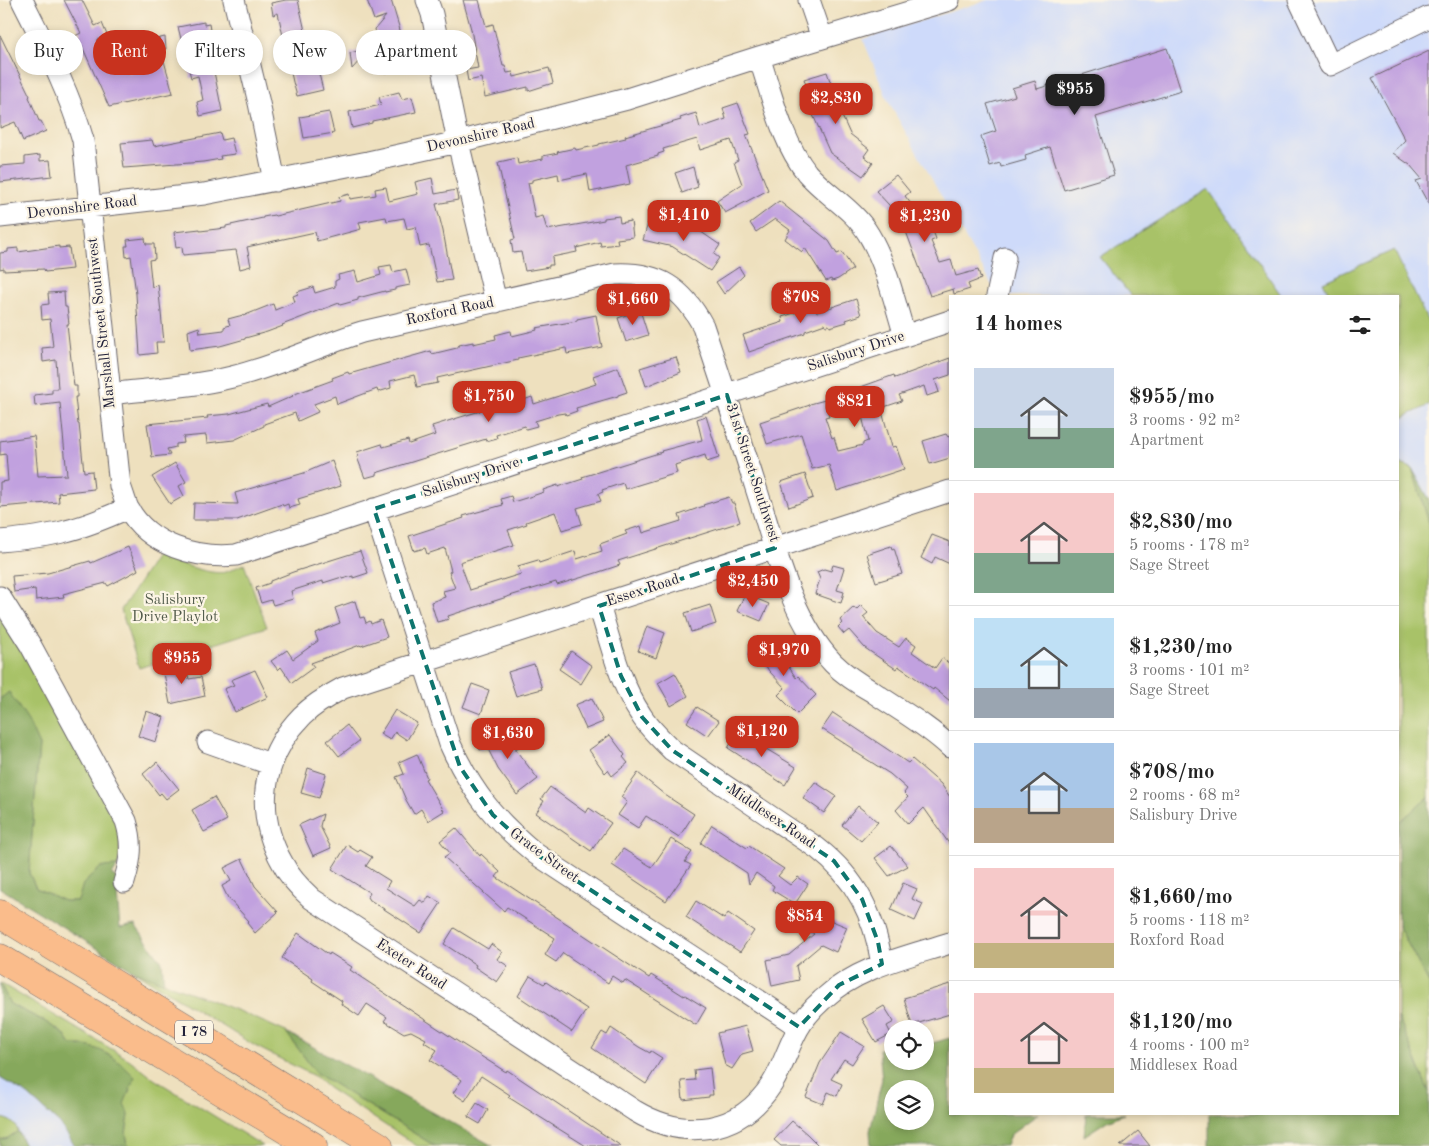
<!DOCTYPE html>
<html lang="en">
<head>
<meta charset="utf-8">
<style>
  body { margin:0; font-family:"Old Standard TT",serif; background:#f2f2f2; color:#222; height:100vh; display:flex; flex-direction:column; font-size:19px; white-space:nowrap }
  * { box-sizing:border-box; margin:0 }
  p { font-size:16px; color:#767676 }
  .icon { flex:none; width:28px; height:28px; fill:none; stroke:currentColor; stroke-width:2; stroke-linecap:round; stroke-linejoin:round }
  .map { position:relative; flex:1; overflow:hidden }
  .side { position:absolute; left:949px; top:295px; width:450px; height:820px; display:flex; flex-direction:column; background:#fff; border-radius:0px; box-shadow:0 2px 8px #0003 }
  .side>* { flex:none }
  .top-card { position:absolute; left:15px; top:30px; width:475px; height:45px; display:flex; gap:10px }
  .tools { position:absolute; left:884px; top:1020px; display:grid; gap:10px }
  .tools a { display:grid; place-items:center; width:50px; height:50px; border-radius:50%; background:#fff; box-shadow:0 2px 8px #0003; font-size:25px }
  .price { position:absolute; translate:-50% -42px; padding:0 11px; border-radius:10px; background:#c8321e; color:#fff; font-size:16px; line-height:32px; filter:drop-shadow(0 1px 2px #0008) }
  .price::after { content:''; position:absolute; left:50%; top:30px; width:15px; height:11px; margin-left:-8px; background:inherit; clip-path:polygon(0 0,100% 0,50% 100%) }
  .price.active { background:#222; color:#fff }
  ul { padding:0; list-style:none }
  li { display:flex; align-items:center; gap:15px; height:125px; padding:0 25px }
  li+li { border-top:1px solid #e0e0e0 }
  li span { display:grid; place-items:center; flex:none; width:140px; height:100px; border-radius:0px; color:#555 }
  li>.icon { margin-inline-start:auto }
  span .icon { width:60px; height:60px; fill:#fffc; stroke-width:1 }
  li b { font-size:21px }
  h2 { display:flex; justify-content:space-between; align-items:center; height:60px; padding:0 25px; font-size:21px }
  .tag { padding:0 18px; border-radius:22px; background:#fff; box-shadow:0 2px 8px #0003; font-size:18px; line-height:45px }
  .tag.active { background:#c8321e; color:#fff }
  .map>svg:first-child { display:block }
  .built { fill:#cedafa }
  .green { fill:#a8c267; stroke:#657251 }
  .forest { fill:#86a85c; stroke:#54654c; fill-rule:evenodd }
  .building { fill:#c1a1df }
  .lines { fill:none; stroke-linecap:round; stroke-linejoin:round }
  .minor-casing { stroke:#696469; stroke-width:23 }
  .highway-casing { stroke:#696469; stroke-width:29 }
  .minor { stroke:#fff; stroke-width:21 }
  .highway { stroke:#fabc8b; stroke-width:28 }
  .marked { fill:none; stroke:#0f766e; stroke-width:4; stroke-dasharray:10 6; stroke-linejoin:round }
  .labels { text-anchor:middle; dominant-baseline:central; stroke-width:4.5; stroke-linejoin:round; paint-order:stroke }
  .shield { fill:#fcf5e5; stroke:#63616e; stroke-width:1 }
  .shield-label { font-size:14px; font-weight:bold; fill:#22223b }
  .street-label { font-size:15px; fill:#22223b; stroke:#fcf5e5 }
  .park-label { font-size:15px; fill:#515a4a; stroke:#fcf5e5 }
</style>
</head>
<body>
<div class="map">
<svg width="1429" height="1146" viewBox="0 0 1429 1146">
  <rect width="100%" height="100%" fill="#fcf5e5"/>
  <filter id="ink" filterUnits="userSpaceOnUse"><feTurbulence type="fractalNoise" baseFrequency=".02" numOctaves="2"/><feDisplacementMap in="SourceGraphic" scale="10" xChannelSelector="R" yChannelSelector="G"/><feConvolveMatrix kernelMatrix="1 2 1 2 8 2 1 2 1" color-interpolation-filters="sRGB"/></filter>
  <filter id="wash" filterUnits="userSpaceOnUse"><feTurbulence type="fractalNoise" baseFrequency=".0096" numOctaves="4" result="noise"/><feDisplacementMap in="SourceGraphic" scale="20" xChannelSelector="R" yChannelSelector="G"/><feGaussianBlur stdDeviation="1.12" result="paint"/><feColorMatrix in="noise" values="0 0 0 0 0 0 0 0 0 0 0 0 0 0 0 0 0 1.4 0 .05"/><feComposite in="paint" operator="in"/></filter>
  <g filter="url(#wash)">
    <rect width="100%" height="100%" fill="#eee0be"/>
    <path class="built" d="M988,0H1429V500L1412,468L1398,463V296H998L888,101L863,39Z
      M0,1078L28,1095L60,1124L75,1146H25L18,1131L0,1140Z"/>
    <path class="green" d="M1208,189L1281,295L1278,296H1131L1100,257Z
      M1394,250L1429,324V405L1398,420V296H1330L1323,282Z
      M1398,463L1412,468L1429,523V797L1398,823Z
      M158,553C173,561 209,576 226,572C232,570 238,566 244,564L267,627L139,668L121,610Z
      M0,605L119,823L121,838L118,866L101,868L83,884L79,901H64L36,888L29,873L39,745L9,692L0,699Z
      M1398,925L1429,984V1092L1398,1016Z
      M132,970L241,1012L286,1032L316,1073L435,1146H417L328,1088L316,1077L255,1046Z
      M0,983L130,1060L154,1079L263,1146H128L126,1133L129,1115L124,1104L84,1045H71L64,1034L44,1021L10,1004Z
      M0,1118C8,1119 15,1122 18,1131L8,1138L0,1140Z"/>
    <path class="forest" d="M1412,468L1429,499V523Z
      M9,692L28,721L39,745L29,873L36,888L64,901H78L83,884L101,867L118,866L112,875L121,882L117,895L120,928L135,925L162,962L164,983L132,970L0,888V699Z
      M1429,797V984L1398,925V823Z
      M0,983L10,1004L44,1021L64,1034L71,1045C99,1044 116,1058 135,1077L124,1104L129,1115L126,1133L128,1146H75L60,1124L28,1095L0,1078Z
      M1398,1016L1429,1092V1146H1209V1114H1398Z
      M286,1032L493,1146H435L316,1073Z
      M950,1038V1114H1038L1010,1135L1006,1146H871L870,1131L882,1079L879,1049L892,1050V1061H925V1045ZM892,1089H925V1121H892Z
      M1086,1114H1124L1107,1121L1084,1136Z
      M18,1131L25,1146H0V1140L8,1138Z"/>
    <g id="blocks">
      <path class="building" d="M64,0H82L95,26L102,23L107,35L97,40L106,60L113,57L117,65L123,62L128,73L164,61L173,93L109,107L82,46L76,48L71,38L81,33Z
        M286,0H298L305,31L307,30L310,43L302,45L307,68L317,66L323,90L297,96L293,82L278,13L273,15L271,3Z
        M367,0H391L400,30L398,31L407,67L385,73L375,29L386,16L374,20Z
        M463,0H479L486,26L493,24L503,66H505L507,73L513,72L514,77L549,68L553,83L528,91V87L485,97L481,78L468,81L466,70L478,68L471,29Z
        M204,22V25L209,24L211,36L204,37L210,62H212L222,111L200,116L197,102L203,100L198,76L191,78L178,27Z
        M0,35L30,96L29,97L39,121H41L46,131L23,141L15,122L0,128Z
        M165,37L166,49L154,52L151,40Z
        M371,48L352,69L350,53Z
        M1167,48L1181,91L1096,117L1114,175L1064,190L1050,147L1025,155L1026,160L1001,167L1000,163L990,166L981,136L996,131L987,104L1015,96L1012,88L1035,81L1037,89Z
        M1429,51V205L1416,181L1422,179L1410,165L1393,153L1405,140L1372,78Z
        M827,72L835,96H833L850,134L869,149L864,156L873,163L863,176L830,153L813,115L816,114L804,79Z
        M399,92L402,99L412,97L416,112L372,121V123L352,128L349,112L381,105L379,97Z
        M738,103L750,134L746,135L768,190L725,213L717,201L742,184L734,162L738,160L731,140L700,150L697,139L663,149L664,152L658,154V156L626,165L630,184L590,192L587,174L559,180L558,174L532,180V182L528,183L535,218L543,216L547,230L604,220V218L619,216L620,223L631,221L633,237L617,239L618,244L601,246L600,242L576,248L577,252L552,257L553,265H549V267L525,271L521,252L513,253L511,240L515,239L498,163L499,162L517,158L518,164L543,159V156L558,153L557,152L575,148L576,150L599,145V144L626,138L625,136L681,120L680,118L696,113L700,128L726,119L723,108Z
        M329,112L334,133L304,138L300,117Z
        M220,133L222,140L231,138L235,154L220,156L221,159L203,162L124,168L121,143L152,140L154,146Z
        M40,155V161L50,160L52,176L0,182V166L25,164V157Z
        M693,167L698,187L682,193L675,173Z
        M896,175L910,192L905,196L921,217L927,215L936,239L931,241L940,263L951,260L956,276L978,270L981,279L968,284L970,289L954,294L953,289L930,296L901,218L876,191Z
        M432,178L435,194L456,190L458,200L436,204L443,231L452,280L437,282L429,245L420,247L416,227L407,229L404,218L387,221L386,217L359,222L361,229L317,241L315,232L247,247L251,266L240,269L236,250L183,255L182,247L176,248L174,232L200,229V231L226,228V226L263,218V217L274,215L275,216L340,201L339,197L349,194L350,199L376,195L375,189L386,187L389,201L418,194L415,182Z
        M779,201L829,241L837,254L842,252L853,269L838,279L832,281L831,279L826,281L805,248L802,252L785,239L790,230L775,219L756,232L750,223Z
        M650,216L671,222L669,229L688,234L694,227L720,245L714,254L719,258L710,271L673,247L643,240Z
        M145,238L146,244H154L155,259L149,260L152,288L158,284L164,342H156L157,353L140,355L136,294L131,256L126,257L125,246H128L127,240Z
        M59,246V248L69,247L72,269L45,272L44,269L4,271V268L0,269V253L8,252V249L18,248V252Z
        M391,265L393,272L406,269L410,285L395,288V290L385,292V291L358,298V300L340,305L339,303L282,325L283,326L267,332L245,338V339L220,346L190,350L188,331L199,327L200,333L224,330V327L230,325L228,319L243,315V316L273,304L275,310L295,302L293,296L298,294L297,292L313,287L315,293L335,287V281L339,279L338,275L355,271L358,282L381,275L379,267Z
        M739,267L744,275L724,294L716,282Z
        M64,292L65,307H67L69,324H67L74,386H77V397H75L78,424H79L84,472L92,471L94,489L58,493L59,502L0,507V482L8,481L6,454L0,455V441L34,436L35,442L38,476L67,475L60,403L35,406L34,395L52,393V389H58L56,360L43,362L42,348L53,347L50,319L42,320L41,305L49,304L48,293Z
        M856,299L861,315L846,320L847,322L830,327L829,325L826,326L825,324L805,331V333L749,352L743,335L783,322L782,317L815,306L817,312Z
        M640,310L648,335L626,342L618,318Z
        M596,315L602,347L567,354L566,348L518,358V360L437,378L438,383L417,387L414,375L390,381L391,388L378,392L377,389L337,404L335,396L314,404L318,412L298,421L295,413L264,424V426L234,440L207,443L206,435L183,437L184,443L176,444V447L167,449L170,455L152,457L147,424L208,418L207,416L229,414L267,404L268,407L293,396L292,395L333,380L332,378L348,372L349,374L431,351L432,354L457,348L459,345L473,342V344L496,339L495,335L511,331L512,336L537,330L536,328L577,321V319Z
        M676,357L681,372L646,386L640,368Z
        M950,358V375L935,380L939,392L927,396L924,386L899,395L902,401L881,408L892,447L896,446L904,469L837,491L829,465L812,469L801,434L767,444L760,422L810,405V404L825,400L829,416L825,417L832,438L834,437L838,451L863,445V443L868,441L862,416L851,419L843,395L847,393V392L894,375L895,378Z
        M618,367L627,392L618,395V396L576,408L577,411L566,415L565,413L558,414L535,421L537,426L526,429L525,426L496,435L497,438L486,441V439L376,473V475L365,478L357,457L359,456L357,452L382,444L383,447L408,440L409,444L435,435L432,426L480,411L477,395L510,385L515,403L532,397L534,404L596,384L593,376Z
        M706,416L719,458L707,462L705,455L675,465L677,473L625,489L623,483L602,490L603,492L598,494L601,501L577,508L582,524L562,530L555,512L526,522L527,524L508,530L514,545L460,562L470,590L521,574L518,566L538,560L539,563L575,551L577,559L602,551L600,544L627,534L625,531L641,526L643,533L665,526L681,521L679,515L704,506L703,505L729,497L732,503H734L740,522L618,561L620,565L596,573L557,585L556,582L513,595L448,616L449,619L437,622L431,602L445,597L443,591L455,588L449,572L451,571L445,548L427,554L425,548L414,551L409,536L464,518L463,516L503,505L501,499L511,496L513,502L529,497L544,492L543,490L558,485V487L583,479L582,477L662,452L661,451L702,440L697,419Z
        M946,434L948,437L950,436V458L930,464L923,441Z
        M332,461L341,486L298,499L300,505L289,508L288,504L283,506L282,504L237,520H193L194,503L238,504L235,493L304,473Z
        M175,463L186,482L179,486L184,496L170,504L152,477Z
        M805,474L813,498L789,507L781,482Z
        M932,535L950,542V564L935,557L932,564L921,558Z
        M891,546L892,549L894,548L902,574L876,582L867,554Z
        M128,547L138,570L108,586L106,583L63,594L64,597L36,600L35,589L14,592L12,576L48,573L90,561L91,563Z
        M360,551L368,573L353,578V576L342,579V577L323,583V581L291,591L293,599L273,605L271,600L261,603L256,588L270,583V581L293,572Z
        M833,565L844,568L837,590L844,592L841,603L815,594L820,579L817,572L824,569L831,571Z
        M745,594L769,604L761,621L737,611Z
        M355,601L360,618L364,617L366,623L370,621L371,624L381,620L387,637L361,646L360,645L311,663L314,667L292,683L281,667L278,670L271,661L287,650L293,659L318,641L315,633L340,623L335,608Z
        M710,605L716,624L691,632L685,613Z
        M861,605L868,613L863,617L877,633L899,647L906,638L916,645L912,652L935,668L942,658L950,664V701L934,688L933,690L898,666L896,669L865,648L849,630L844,634L838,627L842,623L840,620L854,607L856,610Z
        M647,626L665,633L656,658L638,651Z
        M772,640L796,678L798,676L816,695L797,714L778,695L785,688L769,671L763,661L755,666L748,655Z
        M571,651L592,666L581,684L559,669Z
        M534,664L542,689L516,696L508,672Z
        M181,665L183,672H187L189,679L201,677L205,696L170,704L163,668Z
        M255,670L268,697L235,712L224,689L234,685L231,680Z
        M675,673L688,696L671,706L658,683Z
        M472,684L489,690L481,714L463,707Z
        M592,698L603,722L586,729L575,705Z
        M697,707L719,721L708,736L687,722Z
        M395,710L417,723L407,740L395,732L390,740L380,734Z
        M146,711L164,717L156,742L138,736Z
        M833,713L908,763L912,759L941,784L950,797V845L924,808L908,824L896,810L908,797L904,793L907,789L890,774L852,750L853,749L822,729Z
        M347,725L359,741L339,756L327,741Z
        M499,728L505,742L515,737L519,747L515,749L538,779L517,795L498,769L487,747L480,750L476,740Z
        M738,732L796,767L785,785L728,748Z
        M610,735L625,755L623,757L628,763L612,776L608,770L605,773L589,750Z
        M417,754L427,778L425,779L444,811L428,821L421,809L414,814L406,800L396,777L404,774L399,762Z
        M157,762L179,789L166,799L161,793L159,795L143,774Z
        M308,768L326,774L319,798L301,793Z
        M638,773L665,795L694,814L679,837L646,816L638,828L618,815L627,802L621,797Z
        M815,782L836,796L824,813L803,798Z
        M550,787L586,813L589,808L611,823L591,851L536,813L544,801L541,799Z
        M214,797L227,820L204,832L192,810Z
        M858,806L878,822L861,841L842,825Z
        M323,814L320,826L331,848L313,856L299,825Z
        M712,825L747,848L749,846L784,869L778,876L790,885L798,877L808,884L795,904L772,890L774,886L756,873L749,884L747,873L701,843Z
        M456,828L480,856L481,854L500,872L496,877L649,978L651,975L684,996L685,995L706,1008L696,1025L625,980L623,983L612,976L608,983L563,953L556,962L545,955L555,938L507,907L504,911L444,857L450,853L440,841Z
        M671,839L692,852L685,862L691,865L666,901L612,865L623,849L652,867Z
        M347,845L358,852L360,850L372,857L366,866L390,881L386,888L410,903L415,906L420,900L425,903L429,896L441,903L421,933L367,898L370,893L332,869Z
        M891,846L908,866L889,876L875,858Z
        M242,859L255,886L278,912L255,933L247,923L249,921L228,898L222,886L231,881L224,868Z
        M903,883L917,889L912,899L923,904L915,921L891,910Z
        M696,901L724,919L728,913L754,931L740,952L686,917Z
        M788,903L847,927L836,952L821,945L796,966L799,980L772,986L767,960L789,955L814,934L802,925L780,915Z
        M454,928L488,949L491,944L502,952L497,959L508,966L497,982L475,967L476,965L444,944Z
        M298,933L329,955L330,953L352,967L350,970L457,1041L506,1072L507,1070L621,1146H586L508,1097L510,1095L481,1076L465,1101L453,1093L462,1080L430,1060L437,1050L424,1042L426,1039L411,1031L404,1033L384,1021L387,1017L367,1004L359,1016L341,1004L342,1001L312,981L313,979L282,958Z
        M530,976L544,984L546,982L587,1009L572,1032L518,996Z
        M950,984V1014L912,1025L904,998Z
        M884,1006L894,1022L887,1026L891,1034L876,1042L862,1019Z
        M746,1026L753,1051L742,1054L732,1069L725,1065L717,1033Z
        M611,1028L639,1047L650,1053L651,1051L662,1058L646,1084L592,1048L602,1032L607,1035Z
        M841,1032L864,1046L852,1064L844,1059L831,1079L842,1084L837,1096L828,1092L823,1104L806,1097L820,1063Z
        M710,1068L713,1095H709V1097L683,1100L681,1081L695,1080L694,1070Z
        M477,1103L488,1110L480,1124L468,1117Z
        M792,1121L807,1134L819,1146H781L774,1140Z
        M1138,1131L1150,1146H1120Z"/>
    </g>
  </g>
  <g filter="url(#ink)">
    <use href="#blocks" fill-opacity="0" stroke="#696469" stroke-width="1"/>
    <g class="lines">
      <g class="minor-casing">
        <path id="minor" d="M22,0C45,46 69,91 83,140L120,486C123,493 125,502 128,508C149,546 197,559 236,555L950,321
          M234,0L259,103L275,181
          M427,0L432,14L458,142L496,302
          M809,0L822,38
          M1299,0L1330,65L1429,17
          M759,57C772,95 781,140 807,173C826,195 854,209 869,235C886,263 895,304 905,336
          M0,217L204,194L368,162L458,142L627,99L759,57L949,0
          M997,296L1005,258
          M110,394C150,389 192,387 232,377C277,366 318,346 362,332L615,274C658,272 683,288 703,326C721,380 739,434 756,488C775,546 790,618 833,663C845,675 859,684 873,692C899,710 927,725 950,747
          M950,491L343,688C328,696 314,704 302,716C261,758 254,814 283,864C290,878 301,889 312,899L635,1111C684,1140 739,1135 772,1084C783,1067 788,1047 798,1029C804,1018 813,1008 822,1000C857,967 906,957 950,943
          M374,509L450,744C472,793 495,820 536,854L799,1027
          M0,541C22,539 44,537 66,531C87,526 108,517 128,508
          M0,597L31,646L126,821C133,843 131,860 124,882
          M599,606C611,643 619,682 641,715C649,728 661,739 672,750L817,848C857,879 874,915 882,964
          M208,742L270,764"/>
      </g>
      <g class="highway-casing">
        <path id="highway" d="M0,914L379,1146
          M0,958L313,1146"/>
      </g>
      <use href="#minor" class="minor"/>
      <use href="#highway" class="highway"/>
    </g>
  </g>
  <path class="marked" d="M727,395L775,548L599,606L621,676L642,717L672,750L834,861L862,899L878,942L882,964L839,985L799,1027L536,854L493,815L460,767L374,509Z"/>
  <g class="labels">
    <rect class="shield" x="175" y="1020.5" width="38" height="23" rx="4"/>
    <g class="shield-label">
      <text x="194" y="1032">I 78</text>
    </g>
    <g class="street-label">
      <text transform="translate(481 136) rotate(-13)">Devonshire Road</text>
      <text transform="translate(82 208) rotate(-7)">Devonshire Road</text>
      <text transform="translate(450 312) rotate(-12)">Roxford Road</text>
      <text transform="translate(102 323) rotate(-96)">Marshall Street Southwest</text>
      <text transform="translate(856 352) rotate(-18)">Salisbury Drive</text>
      <text transform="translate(752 473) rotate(72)">31st Street Southwest</text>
      <text transform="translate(471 478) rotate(-18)">Salisbury Drive</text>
      <text transform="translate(643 591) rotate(-18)">Essex Road</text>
      <text transform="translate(771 817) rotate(34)">Middlesex Road</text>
      <text transform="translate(544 856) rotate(36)">Grace Street</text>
      <text transform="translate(411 965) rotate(33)">Exeter Road</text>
    </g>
    <g class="park-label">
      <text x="175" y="600">Salisbury<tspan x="175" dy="17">Drive Playlot</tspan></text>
    </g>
  </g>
</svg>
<div class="tools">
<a><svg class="icon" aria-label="locate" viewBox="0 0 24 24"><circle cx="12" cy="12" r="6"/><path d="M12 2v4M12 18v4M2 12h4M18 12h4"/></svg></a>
<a><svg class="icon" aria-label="layers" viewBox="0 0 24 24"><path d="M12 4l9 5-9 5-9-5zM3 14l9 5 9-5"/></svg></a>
</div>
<b class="price active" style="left:1075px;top:116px">$955</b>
<b class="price" style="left:836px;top:125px">$2,830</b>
<b class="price" style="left:684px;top:242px">$1,410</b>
<b class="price" style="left:925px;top:243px">$1,230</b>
<b class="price" style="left:801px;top:324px">$708</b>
<b class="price" style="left:633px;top:326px">$1,660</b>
<b class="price" style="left:489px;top:423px">$1,750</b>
<b class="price" style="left:855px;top:428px">$821</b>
<b class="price" style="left:753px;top:608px">$2,450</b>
<b class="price" style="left:784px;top:677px">$1,970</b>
<b class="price" style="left:182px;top:685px">$955</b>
<b class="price" style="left:762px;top:758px">$1,120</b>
<b class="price" style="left:508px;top:760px">$1,630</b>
<b class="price" style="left:805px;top:943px">$854</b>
<div class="top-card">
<a class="tag">Buy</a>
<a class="tag active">Rent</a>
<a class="tag">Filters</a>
<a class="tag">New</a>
<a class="tag">Apartment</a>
</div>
<section class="side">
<h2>14 homes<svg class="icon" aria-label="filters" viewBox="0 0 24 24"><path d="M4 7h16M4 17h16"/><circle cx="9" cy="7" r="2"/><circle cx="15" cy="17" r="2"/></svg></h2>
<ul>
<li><span style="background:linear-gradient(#c9d6e8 60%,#7fa58c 0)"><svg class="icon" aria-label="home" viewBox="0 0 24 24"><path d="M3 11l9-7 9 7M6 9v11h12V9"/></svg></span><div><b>$955/mo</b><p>3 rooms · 92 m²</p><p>Apartment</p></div></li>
<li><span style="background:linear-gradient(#f6c9c9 60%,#7fa58c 0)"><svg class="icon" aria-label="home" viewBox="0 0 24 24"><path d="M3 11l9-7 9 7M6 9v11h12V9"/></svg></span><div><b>$2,830/mo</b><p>5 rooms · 178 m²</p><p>Sage Street</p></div></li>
<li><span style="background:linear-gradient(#bfe0f5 70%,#9aa5b1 0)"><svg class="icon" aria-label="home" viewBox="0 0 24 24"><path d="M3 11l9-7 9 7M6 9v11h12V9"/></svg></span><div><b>$1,230/mo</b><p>3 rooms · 101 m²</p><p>Sage Street</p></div></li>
<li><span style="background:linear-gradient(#a9c7e8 65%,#b9a48a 0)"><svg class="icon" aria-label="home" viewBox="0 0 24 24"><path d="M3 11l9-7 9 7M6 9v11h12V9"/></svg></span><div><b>$708/mo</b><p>2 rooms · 68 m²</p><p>Salisbury Drive</p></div></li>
<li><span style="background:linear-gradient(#f6c9c9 75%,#c2b280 0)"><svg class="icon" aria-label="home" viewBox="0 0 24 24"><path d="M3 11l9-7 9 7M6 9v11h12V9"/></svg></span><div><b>$1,660/mo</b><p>5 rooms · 118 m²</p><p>Roxford Road</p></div></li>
<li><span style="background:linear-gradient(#f6c9c9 75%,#c2b280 0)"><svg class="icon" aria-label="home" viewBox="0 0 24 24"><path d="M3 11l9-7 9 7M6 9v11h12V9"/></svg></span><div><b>$1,120/mo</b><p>4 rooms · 100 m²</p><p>Middlesex Road</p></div></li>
</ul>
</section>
</div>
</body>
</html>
